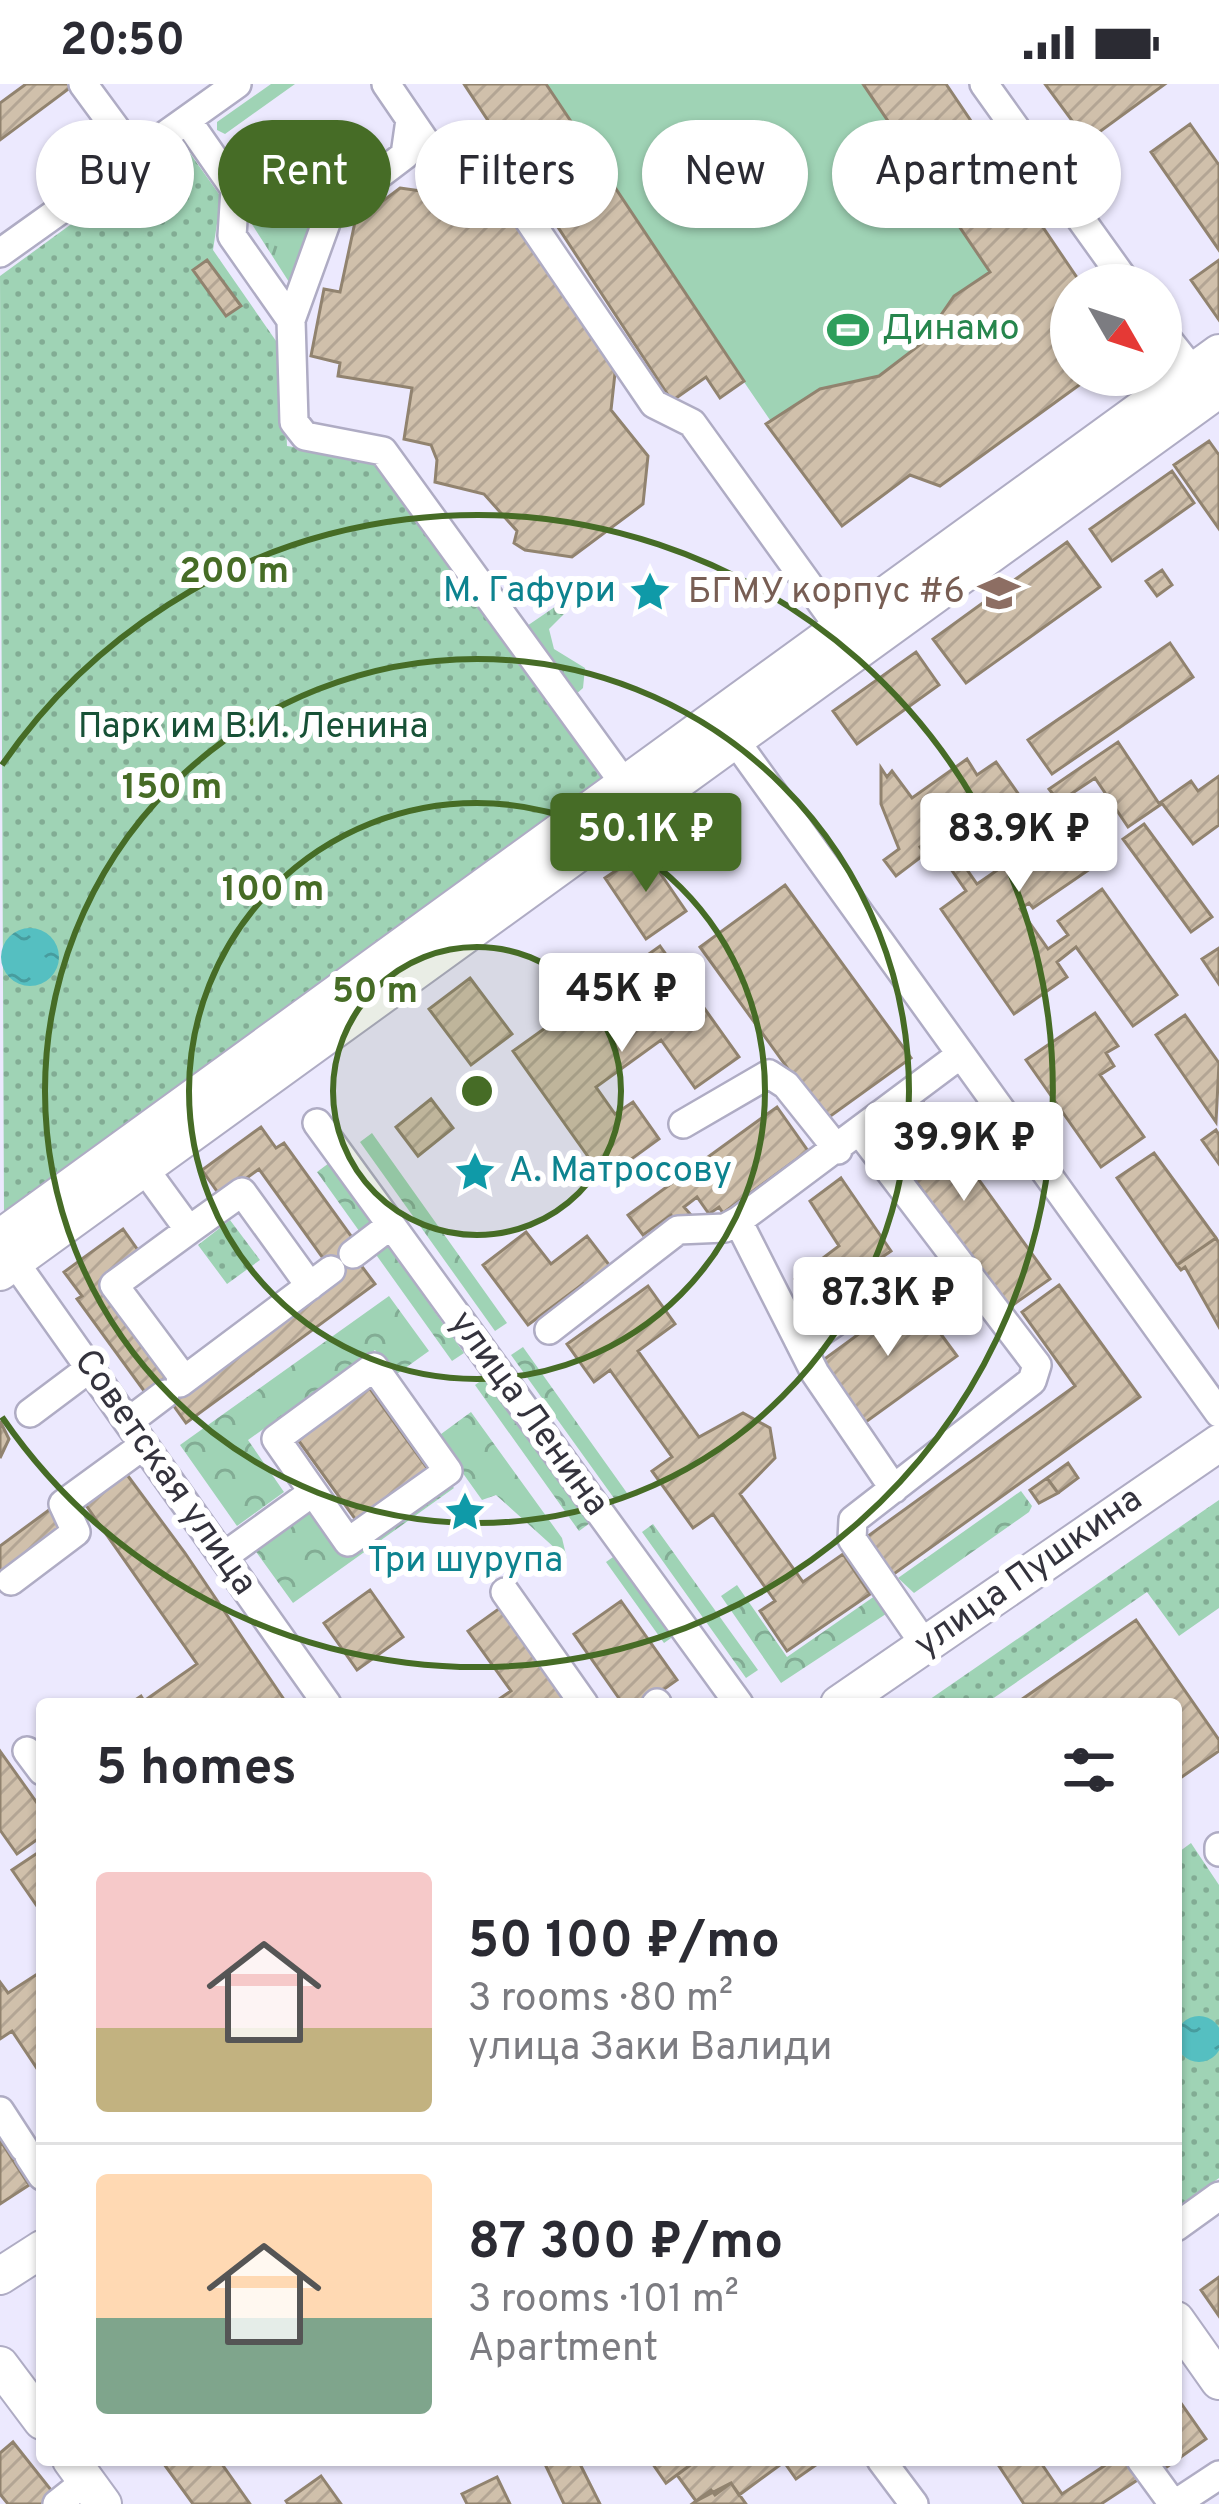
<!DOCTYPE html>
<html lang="en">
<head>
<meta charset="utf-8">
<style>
  body { margin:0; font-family:Overpass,sans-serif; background:#f2f2f3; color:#2b2b33; height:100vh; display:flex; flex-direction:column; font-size:45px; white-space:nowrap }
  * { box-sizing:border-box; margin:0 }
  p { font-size:39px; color:#7c7c81 }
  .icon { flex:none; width:66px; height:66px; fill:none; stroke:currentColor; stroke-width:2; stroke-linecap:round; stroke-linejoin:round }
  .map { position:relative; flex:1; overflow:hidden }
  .sheet { position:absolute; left:36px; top:1614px; width:1146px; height:768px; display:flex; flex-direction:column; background:#fff; border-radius:12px; box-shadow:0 3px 9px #0004 }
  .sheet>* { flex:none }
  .hud { position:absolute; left:36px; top:36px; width:1149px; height:108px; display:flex; gap:24px }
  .needle { width:78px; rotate:129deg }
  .fabs { position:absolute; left:1050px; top:180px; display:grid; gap:24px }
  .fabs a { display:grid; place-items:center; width:132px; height:132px; border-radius:50%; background:#fff; box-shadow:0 3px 9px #0004; font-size:60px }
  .price { position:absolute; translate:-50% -102px; padding:0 27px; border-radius:12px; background:#fff; color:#222; font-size:39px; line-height:78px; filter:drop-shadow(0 3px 6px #0008) }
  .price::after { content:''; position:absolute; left:50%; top:72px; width:36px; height:27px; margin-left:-18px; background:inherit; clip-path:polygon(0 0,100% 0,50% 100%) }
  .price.active { background:#466c26; color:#fff }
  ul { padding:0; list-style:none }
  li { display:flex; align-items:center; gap:36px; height:300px; padding:0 60px }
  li+li { border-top:3px solid #e1e1e2 }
  li span { display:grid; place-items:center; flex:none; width:336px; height:240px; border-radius:12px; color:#555 }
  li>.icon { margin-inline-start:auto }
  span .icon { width:144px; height:144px; fill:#fffc; stroke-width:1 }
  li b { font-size:51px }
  h2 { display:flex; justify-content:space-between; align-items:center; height:144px; padding:0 60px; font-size:51px }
  .pill { padding:0 42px; border-radius:54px; background:#fff; box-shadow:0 3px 9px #0004; font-size:42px; line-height:108px }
  .pill.active { background:#466c26; color:#fff }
  .status { display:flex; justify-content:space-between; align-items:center; height:84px; padding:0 60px; background:#fff; direction:ltr }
  .status svg { height:33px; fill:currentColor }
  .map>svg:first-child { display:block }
  .grass { fill:url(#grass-tufts) }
  .forest { fill:url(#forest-crowns) }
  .park { fill:url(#park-dots) }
  .pitch { fill:#9fd3b5 }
  .water { fill:url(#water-ripples) }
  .building { fill:url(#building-hatch); stroke:#91836f; stroke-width:3 }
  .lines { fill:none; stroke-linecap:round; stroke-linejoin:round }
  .minor-casing { stroke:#afacc4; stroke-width:32 }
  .major-casing { stroke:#afacc4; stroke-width:40 }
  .minor { stroke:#fff; stroke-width:27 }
  .major { stroke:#fff; stroke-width:36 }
  .ring { fill:none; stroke:#466c26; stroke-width:6 }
  .labels { text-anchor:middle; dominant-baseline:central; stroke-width:12; stroke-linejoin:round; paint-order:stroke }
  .leisure-label { font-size:36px; fill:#27864d; stroke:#fff; text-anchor:start }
  .culture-label { font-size:36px; fill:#0d838f; stroke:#fff; text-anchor:end }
  .education-label { font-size:36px; fill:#785e54; stroke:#fff; text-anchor:end }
  .park-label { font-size:36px; fill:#175136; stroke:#fff }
  .street-label { font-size:36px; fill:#34333d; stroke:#fff }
  .centre { fill:#466c26; stroke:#fff; stroke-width:6 }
  .ring-label { font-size:36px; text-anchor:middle; font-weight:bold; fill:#466c26; stroke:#fff; stroke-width:12; stroke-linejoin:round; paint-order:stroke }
</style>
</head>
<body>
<div class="status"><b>20:50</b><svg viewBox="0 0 49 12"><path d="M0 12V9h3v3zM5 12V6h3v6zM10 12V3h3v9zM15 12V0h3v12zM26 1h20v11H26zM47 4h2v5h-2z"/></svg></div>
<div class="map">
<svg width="1219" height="2420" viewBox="0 0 1219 2420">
  <defs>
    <pattern id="grass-tufts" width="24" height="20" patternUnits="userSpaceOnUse" patternTransform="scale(3)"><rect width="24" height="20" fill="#9fd3b5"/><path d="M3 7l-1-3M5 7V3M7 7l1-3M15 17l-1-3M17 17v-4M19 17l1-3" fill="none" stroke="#82ac94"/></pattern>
    <pattern id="forest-crowns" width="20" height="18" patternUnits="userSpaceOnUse" patternTransform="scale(3)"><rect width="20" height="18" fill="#9fd3b5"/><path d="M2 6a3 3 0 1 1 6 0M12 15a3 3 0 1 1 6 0" fill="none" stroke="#82ac94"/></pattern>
    <pattern id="park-dots" width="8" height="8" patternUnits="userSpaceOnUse" patternTransform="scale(3)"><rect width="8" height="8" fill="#9fd3b5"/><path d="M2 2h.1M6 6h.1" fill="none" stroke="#82ac94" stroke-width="1.8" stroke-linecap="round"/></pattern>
    <pattern id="water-ripples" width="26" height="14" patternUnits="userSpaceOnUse" patternTransform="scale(3)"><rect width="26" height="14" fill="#55bfc1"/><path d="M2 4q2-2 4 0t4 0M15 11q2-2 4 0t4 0" fill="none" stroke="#479c9e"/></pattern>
    <pattern id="building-hatch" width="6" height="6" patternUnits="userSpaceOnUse" patternTransform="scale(3)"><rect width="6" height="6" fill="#d0c0ab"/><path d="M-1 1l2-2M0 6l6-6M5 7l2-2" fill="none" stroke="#b3a594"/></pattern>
  </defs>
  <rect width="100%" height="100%" fill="#ece9fe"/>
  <path class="grass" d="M271,0H295L225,50L217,46V38Z
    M290,96L314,127L302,189L289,198L246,131Z
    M562,518L568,526L549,545L554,565L585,584L583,604L574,612L524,544Z"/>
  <path class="forest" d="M372,1049L507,1239L495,1247L360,1058Z
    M329,1079L464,1269L452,1277L317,1088Z
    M389,1212L429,1267L394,1292L375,1266L248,1356L284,1408L237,1442L180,1361Z
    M523,1263L627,1409L616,1417L511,1271Z
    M486,1293L590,1439L579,1447L475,1301Z
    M471,1328L562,1454L567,1475L496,1411L482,1416L437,1353Z
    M449,1398L454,1404L293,1519L254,1465L309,1426L344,1473Z
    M1021,1407L1032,1422L1029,1428L914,1509L898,1494Z
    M653,1440L758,1586L746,1594L642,1448Z
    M616,1471L674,1552L664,1559L606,1478Z
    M737,1501L787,1573L882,1507L892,1526L781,1599L721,1512Z"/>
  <path class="park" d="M187,65L221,113L213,166L283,267L287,362L370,375L614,701L4,1131L0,192L173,66Z
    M230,1136L260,1176L227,1200L198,1161Z
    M1219,1416V1524L1179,1552L1147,1508L985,1620H923Z
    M1191,1759L1219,1801V2094L1176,2125V1770Z"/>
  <path class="pitch" d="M464,0H946L1082,201H1071V291L910,391L842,442L766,340L770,336L744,298L720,314L705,293L672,317Z"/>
  <path class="water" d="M1 873a29 29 0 1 1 58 0a29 29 0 1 1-58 0Z
    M1176 1955a23 23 0 1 1 46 0a23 23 0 1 1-46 0Z"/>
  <path class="building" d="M26,0H75L0,56V19Z
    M464,0H546L744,297L720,314L706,293L672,317Z
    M863,0H946L1082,201H1071V291H1093L940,402L910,391L842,442L766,340L820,305L879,292L921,260L954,212L990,188Z
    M1045,0H1165L1087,57Z
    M1190,40L1219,81V166L1151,68Z
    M400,104L504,119L616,280L611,326L648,372L643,420L572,473L525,466L514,459L517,447L484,410L435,398L437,376L431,361L404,355L412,304L338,292L340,279L311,272L324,205L340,208L355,138Z
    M207,176L241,222L226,232L193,186Z
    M1219,176V236L1191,196Z
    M1209,357L1219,371V445L1174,381Z
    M1172,387L1194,419L1112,477L1090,445Z
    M1067,458L1100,503L966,599L933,555Z
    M1162,486L1172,501L1157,512L1146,497Z
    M1170,559L1193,593L1052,690L1028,656Z
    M916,568L939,601L857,660L833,627Z
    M1118,658L1160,721L1128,743L1095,694L1059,718L1049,705Z
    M967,675L977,691L996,678L1024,718L954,767L977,800L1063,741L1093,783L1033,824L1029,819L1020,825L1048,865L1068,851L1058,837L1102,805L1177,911L1133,942L1076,863L1057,878L1067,893L1014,930L941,825L966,807L931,756L920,763L925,770L896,792L884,776L899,765L881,720V684L887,693L892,687L912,714Z
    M1219,692V741L1193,760L1161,718L1191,697L1198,707Z
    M1144,740L1212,833L1191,848L1123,755Z
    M645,767L686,827L646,855L605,794Z
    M785,801L911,974L825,1036L700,863Z
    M660,862L739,973L695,1004L661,956L596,1003L615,1030L633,1018L659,1055L604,1095L513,967Z
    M1219,864V900L1202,875Z
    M470,894L512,950L471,981L429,925Z
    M1095,929L1118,962L1106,969L1114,982L1100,991L1144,1053L1101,1083L1026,976Z
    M1185,931L1219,979L1216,1038L1156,951Z
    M431,1015L453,1044L418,1072L396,1043Z
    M921,1015L1050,1195L1007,1225L879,1046Z
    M777,1023L808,1067L723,1129L719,1123L709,1130L697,1113L684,1123L691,1131L678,1141L671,1131L643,1151L628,1131Z
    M261,1043L276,1064L284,1059L359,1163L333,1188L259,1085L221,1113L202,1086Z
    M1216,1046L1219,1051V1080L1202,1056Z
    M1154,1069L1216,1154L1177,1181L1117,1094Z
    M841,1094L891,1167L812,1221L795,1195L839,1162L810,1117Z
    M123,1145L142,1172L106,1198L181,1300L150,1315L77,1215L82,1212L64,1188Z
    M526,1148L551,1180L587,1152L613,1186L587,1206L583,1200L528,1241L483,1181Z
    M1216,1154L1219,1159V1243L1185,1183L1181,1186L1177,1181Z
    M354,1172L375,1200L186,1339L166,1311Z
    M1059,1201L1140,1313L891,1492L864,1455L1075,1302L1022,1228Z
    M648,1202L675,1240L638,1267L699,1353L743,1329L770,1344L775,1374L740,1410L803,1498L843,1470L870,1510L787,1567L760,1527L775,1517L713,1430L693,1444L652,1387L672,1373L610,1286L594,1298L567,1260Z
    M912,1211L957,1272L863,1340L819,1279Z
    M363,1295L433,1392L361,1443L291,1346Z
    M0,1337L9,1355L0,1374Z
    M1068,1379L1078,1394L1058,1409L1047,1394Z
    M125,1388L185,1469L287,1620H129L141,1612L144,1617L197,1580L83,1417Z
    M1047,1394L1058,1409L1039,1419L1030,1406Z
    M53,1423L67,1442L0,1492V1462Z
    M370,1506L403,1553L357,1586L324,1539Z
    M621,1517L677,1596L643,1620H623L574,1550Z
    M500,1524L568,1620H492L511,1607L468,1547Z
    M1136,1536L1219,1656V1667L1176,1697V1620H1015Z
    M0,1667L42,1726V1752L17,1770L0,1746Z
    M42,1766V1818L37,1822L12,1786Z
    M42,1887V1992L12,1947L0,1955V1898L8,1909Z
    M0,2056L29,2101L0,2120Z
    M1219,2193V2232L1201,2206Z
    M1176,2312L1206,2355L1153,2393L1141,2376H1176Z
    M13,2358L55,2411L44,2420H8L0,2410V2369Z
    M161,2376H219L250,2420H193Z
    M543,2376H578L600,2420H564Z
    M650,2376H697L666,2399Z
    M697,2376H823L796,2395L784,2378L739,2411L731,2399L696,2417L677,2391Z
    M995,2376H1039L1062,2410L1113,2376H1139L1148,2389L1101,2420H1024Z
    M321,2392L341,2420H288L286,2417Z
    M497,2393L510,2420H467L462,2410Z
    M731,2399L746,2420H692L711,2406L715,2411Z"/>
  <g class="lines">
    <g class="minor-casing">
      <path id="minor" d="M83,0L136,72
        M386,0L429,63L486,73L654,320L692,339L839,543
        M984,0L1128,201
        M187,36L235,105L232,152L291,236L294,338L305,352L383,367L624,699
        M0,169L237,0
        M291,236L330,128L405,71L410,36
        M1161,247L1203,300
        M724,641L1219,1329
        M317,1039L739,1620
        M683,1040L769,990L786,1001L838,1066
        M860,1048L1037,1281L1032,1297L853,1436L852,1455L925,1561
        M143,1083L189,1146L242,1108L310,1202
        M738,1137L815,1289L894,1405
        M4,1163L327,1620
        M353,1170L391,1141
        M549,1246L678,1146L725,1144L738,1137L960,971
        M801,1261L904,1192
        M374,1283L448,1387L348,1458L276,1355Z
        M184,1295L114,1201L189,1146
        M180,1299L331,1186
        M30,1329L90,1284
        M128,1338L165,1310
        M223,1473L313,1408
        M11,1497L76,1448L63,1420L144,1361
        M505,1508L584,1620
        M656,1620L657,1619
        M27,1667L42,1687
        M1219,1763V1768
        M0,2027L24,2064
        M29,2072L42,2092
        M1176,2143L1219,2112
        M881,2376L914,2420
        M1141,2376L1173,2420
        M57,2420L86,2397
        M1175,2420L1219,2391"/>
    </g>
    <g class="major-casing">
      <path id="major" d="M0,1154L1219,269
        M0,1188L1219,305
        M839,1620L1219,1359
        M0,2192L42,2165
        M1176,2236L1219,2297
        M0,2281L42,2337
        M71,2376L103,2420"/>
    </g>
    <use href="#minor" class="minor"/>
    <use href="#major" class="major"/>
  </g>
  <circle cx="477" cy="1007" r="144" fill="#466c26" fill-opacity=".12"/>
  <g class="ring">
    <circle cx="477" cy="1007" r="144"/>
    <circle cx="477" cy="1007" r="288"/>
    <circle cx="477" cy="1007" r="432"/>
    <path d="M2 681A576 576 0 1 1 2 1333"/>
  </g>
  <defs>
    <g id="stadium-bare" transform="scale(3.24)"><path d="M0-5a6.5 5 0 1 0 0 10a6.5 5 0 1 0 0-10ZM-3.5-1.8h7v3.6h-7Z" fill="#2e9e5b" stroke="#fff" stroke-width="2.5" paint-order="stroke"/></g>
    <g id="sight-bare" transform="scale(3.24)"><path d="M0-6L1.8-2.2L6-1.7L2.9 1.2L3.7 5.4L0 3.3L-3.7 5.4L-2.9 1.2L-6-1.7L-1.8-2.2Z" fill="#0f9aa8" stroke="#fff" stroke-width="2.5" paint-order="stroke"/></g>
    <g id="university-bare" transform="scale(3.24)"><path d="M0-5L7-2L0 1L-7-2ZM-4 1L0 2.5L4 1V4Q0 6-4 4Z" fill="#8d6e63" stroke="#fff" stroke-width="2.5" paint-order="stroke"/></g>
  </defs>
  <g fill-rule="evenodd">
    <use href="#stadium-bare" x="848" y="246"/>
    <use href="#sight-bare" x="650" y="508"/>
    <use href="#university-bare" x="999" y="509"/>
    <use href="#sight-bare" x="475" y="1088"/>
    <use href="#sight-bare" x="465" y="1428"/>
  </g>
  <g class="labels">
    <g class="leisure-label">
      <text x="882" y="246">Динамо</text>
    </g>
    <g class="culture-label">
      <text x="616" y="508">М. Гафури</text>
      <text x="509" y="1088" text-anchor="start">А. Матросову</text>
      <text x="465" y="1478" text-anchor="middle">Три шурупа</text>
    </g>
    <g class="education-label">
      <text x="965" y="509">БГМУ корпус #6</text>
    </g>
    <g class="park-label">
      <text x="253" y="644">Парк им В.И. Ленина</text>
    </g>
    <g class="street-label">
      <text transform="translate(528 1330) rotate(54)">улица Ленина</text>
      <text transform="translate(164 1389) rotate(55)">Советская улица</text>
      <text transform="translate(1029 1489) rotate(-35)">улица Пушкина</text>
    </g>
  </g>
  <circle cx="477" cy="1007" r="18" class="centre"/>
  <g class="ring-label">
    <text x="234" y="498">200 m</text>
    <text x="172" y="714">150 m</text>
    <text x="273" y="816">100 m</text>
    <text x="375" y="918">50 m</text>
  </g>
</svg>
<div class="fabs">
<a><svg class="needle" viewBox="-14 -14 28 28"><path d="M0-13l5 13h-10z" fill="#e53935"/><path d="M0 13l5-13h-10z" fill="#7c7c81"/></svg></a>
</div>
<b class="price active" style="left:646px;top:811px">50.1K ₽</b>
<b class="price" style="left:1019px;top:811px">83.9K ₽</b>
<b class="price" style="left:622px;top:971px">45K ₽</b>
<b class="price" style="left:964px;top:1120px">39.9K ₽</b>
<b class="price" style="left:888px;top:1275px">87.3K ₽</b>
<div class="hud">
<a class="pill">Buy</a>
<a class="pill active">Rent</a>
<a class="pill">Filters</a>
<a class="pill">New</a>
<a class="pill">Apartment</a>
</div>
<section class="sheet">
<h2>5 homes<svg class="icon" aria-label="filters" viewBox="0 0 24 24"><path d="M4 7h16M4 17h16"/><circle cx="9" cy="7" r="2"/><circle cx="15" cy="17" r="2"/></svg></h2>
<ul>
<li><span style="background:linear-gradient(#f6c9c9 65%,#c2b280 0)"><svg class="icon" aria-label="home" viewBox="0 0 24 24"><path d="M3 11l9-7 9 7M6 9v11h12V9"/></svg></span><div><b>50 100 ₽/mo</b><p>3 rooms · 80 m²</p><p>улица Заки Валиди</p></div></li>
<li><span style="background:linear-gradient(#ffd9b3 60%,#7fa58c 0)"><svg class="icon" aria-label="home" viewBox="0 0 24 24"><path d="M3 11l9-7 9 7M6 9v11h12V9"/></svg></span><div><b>87 300 ₽/mo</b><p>3 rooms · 101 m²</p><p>Apartment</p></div></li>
</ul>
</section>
</div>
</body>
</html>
